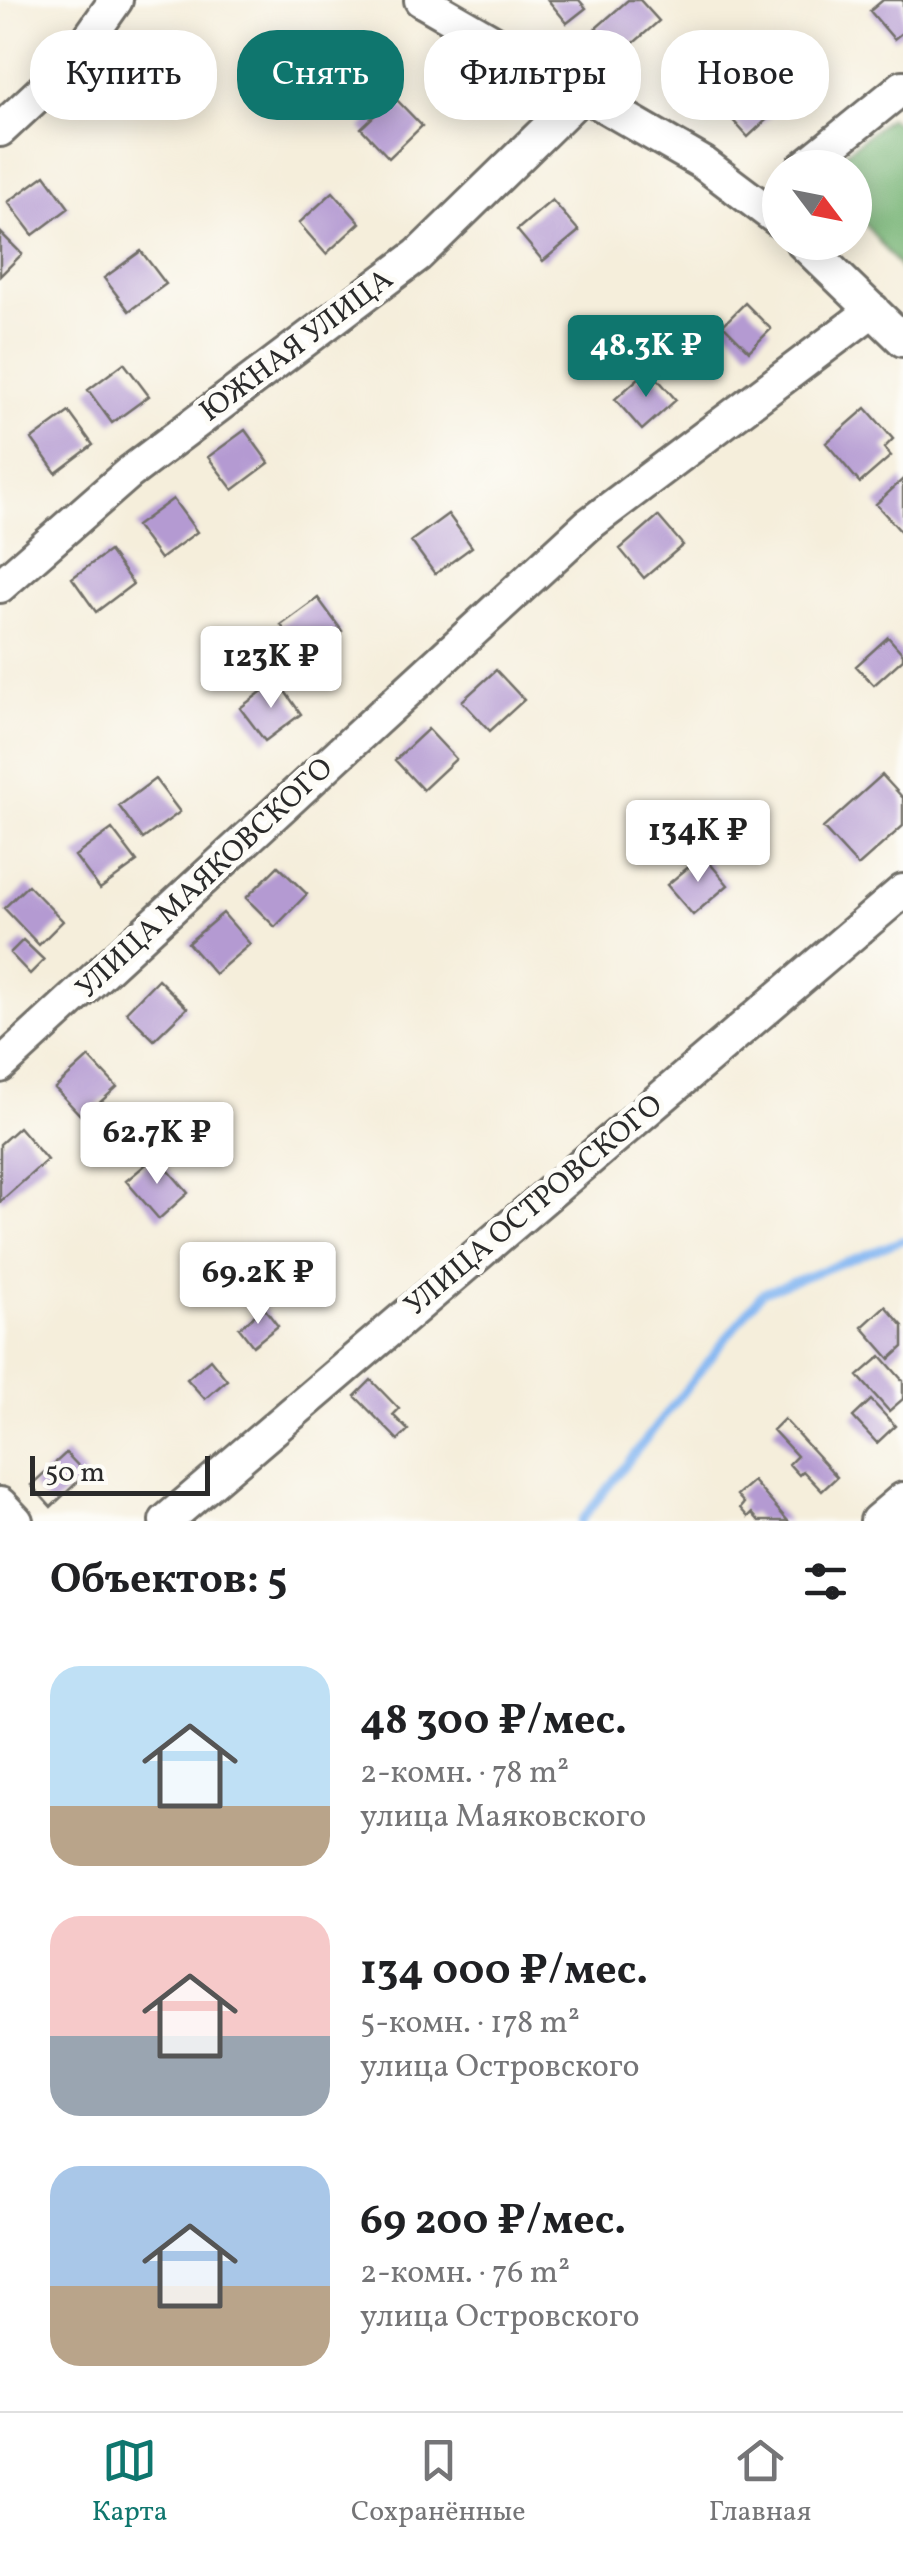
<!DOCTYPE html>
<html lang="ru">
<head>
<meta charset="utf-8">
<style>
  body { margin:0; font-family:Vollkorn,serif; background:#f2f2f2; color:#202124; height:100vh; display:flex; flex-direction:column; font-size:38px; white-space:nowrap }
  * { box-sizing:border-box; margin:0 }
  p { font-size:32px; color:#757577 }
  .icon { flex:none; width:55px; height:55px; fill:none; stroke:currentColor; stroke-width:2; stroke-linecap:round; stroke-linejoin:round }
  .map { position:relative; height:1521px; overflow:hidden }
  .drawer { display:flex; flex-direction:column; background:#fff; flex:1 }
  .drawer>* { flex:none }
  .hud { position:absolute; left:30px; top:30px; width:845px; height:90px; display:flex; gap:20px }
  .needle { width:65px; rotate:122deg }
  .controls { position:absolute; left:762px; top:150px; display:grid; gap:20px }
  .controls a { display:grid; place-items:center; width:110px; height:110px; border-radius:50%; background:#fff; box-shadow:0 5px 25px #0003; font-size:50px }
  .scale { position:absolute; left:30px; bottom:25px; width:180px; box-sizing:border-box; padding-left:10px; border:5px solid #2b2b2b; border-top:0; font-size:28px; line-height:35px; white-space:nowrap; color:#2b2b2b; -webkit-text-stroke:8px #fdfcf7; paint-order:stroke }
  .price { position:absolute; translate:-50% -85px; padding:0 22px; border-radius:10px; background:#fff; color:#222; font-size:32px; line-height:65px; filter:drop-shadow(0 2px 5px #0008) }
  .price::after { content:''; position:absolute; left:50%; top:60px; width:30px; height:22px; margin-left:-15px; background:inherit; clip-path:polygon(0 0,100% 0,50% 100%) }
  .price.on { background:#0f766e; color:#fff }
  ul { padding:0; list-style:none }
  li { display:flex; align-items:center; gap:30px; height:250px; padding:0 50px }
  li span { display:grid; place-items:center; flex:none; width:280px; height:200px; border-radius:30px; color:#555 }
  li>.icon { margin-inline-start:auto }
  span .icon { width:120px; height:120px; fill:#fffc; stroke-width:1 }
  li b { font-size:42px }
  h2 { display:flex; justify-content:space-between; align-items:center; height:120px; padding:0 50px; font-size:42px }
  .chip { padding:0 35px; border-radius:40px; background:#fff; box-shadow:0 5px 25px #0003; font-size:35px; line-height:90px }
  .chip.on { background:#0f766e; color:#fff }
  .dock { display:flex; justify-content:space-around; align-items:center; height:140px; border-top:2px solid #e0e0e0; background:#fff; font-size:28px; color:#757577 }
  .dock a { display:grid; justify-items:center; gap:5px }
  .dock .on { color:#0f766e }
  .map>svg:first-child { display:block }
  .forest { fill:#76b374; stroke:#506f50; stroke-width:2.5 }
  .lines { fill:none; stroke-linecap:round; stroke-linejoin:round }
  .stream { stroke:#85b7f2; stroke-width:8 }
  .building { fill:#b49ad2 }
  .minor-casing { stroke:#726f69; stroke-width:38 }
  .minor { stroke:#fff; stroke-width:32 }
  .labels { text-anchor:middle; dominant-baseline:central; stroke-width:10; stroke-linejoin:round; paint-order:stroke }
  .street-label { font-size:30px; fill:#2b2b2b; stroke:#fdfcf7 }
</style>
</head>
<body>
<div class="map">
<svg width="903" height="1521" viewBox="0 0 903 1521">
  <rect width="100%" height="100%" fill="#fdfcf7"/>
  <filter id="ink" filterUnits="userSpaceOnUse"><feTurbulence type="fractalNoise" baseFrequency=".01" numOctaves="2"/><feDisplacementMap in="SourceGraphic" scale="20" xChannelSelector="R" yChannelSelector="G"/><feConvolveMatrix kernelMatrix="1 2 1 2 8 2 1 2 1" color-interpolation-filters="sRGB"/></filter>
  <filter id="wash" filterUnits="userSpaceOnUse"><feTurbulence type="fractalNoise" baseFrequency=".0048" numOctaves="4" result="noise"/><feDisplacementMap in="SourceGraphic" scale="40" xChannelSelector="R" yChannelSelector="G"/><feGaussianBlur stdDeviation="2.25" result="paint"/><feColorMatrix in="noise" values="0 0 0 0 0 0 0 0 0 0 0 0 0 0 0 0 0 1.4 0 .05"/><feComposite in="paint" operator="in"/></filter>
  <g filter="url(#wash)">
    <rect width="100%" height="100%" fill="#f5eedb"/>
    <path class="forest" d="M889,118L903,127V272L855,211V168H826Z"/>
    <g class="lines">
      <path class="stream" d="M581,1521L762,1293L903,1240"/>
    </g>
    <g id="blocks">
      <path class="building" d="M548,0H579L586,8L567,23Z
        M628,0H640L659,21L605,68L581,41Z
        M883,0H903V32L894,39L870,11Z
        M292,35L318,61L277,101L251,75Z
        M732,59L778,109L748,137L703,87Z
        M394,97L422,126L389,158L361,128Z
        M45,175L69,208L33,235L8,202Z
        M333,192L360,223L326,254L299,223Z
        M552,200L579,231L543,261L517,230Z
        M0,232L22,254L0,276Z
        M141,251L166,284L129,311L104,278Z
        M745,303L771,329L749,351L723,325Z
        M124,363L149,396L112,423L88,390Z
        M649,369L676,400L642,430L615,399Z
        M866,408L893,439L884,448L891,456L860,483L826,443Z
        M69,412L93,445L56,473L32,439Z
        M245,430L269,463L233,490L208,457Z
        M903,479V534L876,504Z
        M173,499L197,532L160,559L136,526Z
        M448,514L472,547L435,574L411,541Z
        M658,516L683,545L644,578L620,549Z
        M109,551L133,584L96,612L72,578Z
        M318,598L342,631L305,658L281,625Z
        M888,637L903,654V659L874,685L856,666Z
        M496,670L524,700L490,731L462,701Z
        M277,680L301,714L265,741L240,708Z
        M428,729L456,759L423,790L395,760Z
        M882,775L903,798V826L858,866L823,828Z
        M155,779L180,812L143,839L119,806Z
        M112,829L137,862L100,889L75,856Z
        M703,855L728,885L693,915L667,885Z
        M278,866L307,894L275,927L246,898Z
        M28,885L63,921L39,945L4,908Z
        M223,913L250,944L215,974L188,943Z
        M23,940L44,960L30,974L10,953Z
        M158,979L187,1008L154,1040L126,1012Z
        M89,1057L117,1087L83,1118L55,1088Z
        M19,1127L47,1160L0,1202V1144Z
        M156,1156L188,1193L159,1219L126,1181Z
        M885,1306L903,1326V1347L890,1359L862,1327Z
        M264,1308L278,1326L253,1346L239,1328Z
        M881,1356L903,1381V1399L889,1411L858,1376Z
        M210,1359L227,1380L205,1399L187,1379Z
        M371,1380L399,1409L393,1415L408,1430L398,1440L355,1396Z
        M871,1400L895,1426L877,1443L853,1417Z
        M784,1419L837,1477L822,1491L803,1471L799,1475L789,1464L797,1456L773,1430Z
        M66,1453L86,1474L51,1507L31,1485Z
        M753,1481L788,1521H759L752,1513L748,1517L740,1508L744,1503L737,1495Z"/>
    </g>
  </g>
  <g filter="url(#ink)">
    <use href="#blocks" fill-opacity="0" stroke="#726f69" stroke-width="2.5"/>
    <g class="lines">
      <g class="minor-casing">
        <path id="minor" d="M421,0L703,163L780,221
          M0,130L71,64L116,0
          M803,168L903,87
          M802,242L903,340
          M0,586L129,473L418,255L584,93
          M0,1066L588,525L873,310
          M0,1504L16,1521
          M166,1521L903,891
          M877,1521L903,1499"/>
      </g>
      <use href="#minor" class="minor"/>
    </g>
  </g>
  <g class="labels">
    <g class="street-label">
      <text transform="translate(297 346) rotate(-37)">ЮЖНАЯ УЛИЦА</text>
      <text transform="translate(205 879) rotate(-43)">УЛИЦА МАЯКОВСКОГО</text>
      <text transform="translate(534 1206) rotate(-40)">УЛИЦА ОСТРОВСКОГО</text>
    </g>
  </g>
</svg>
<div class="controls">
<a><svg class="needle" viewBox="-14 -14 28 28"><path d="M0-13l5 13h-10z" fill="#e53935"/><path d="M0 13l5-13h-10z" fill="#757577"/></svg></a>
</div>
<div class="scale">50 m</div>
<b class="price on" style="left:646px;top:400px">48.3K ₽</b>
<b class="price" style="left:271px;top:711px">123K ₽</b>
<b class="price" style="left:698px;top:885px">134K ₽</b>
<b class="price" style="left:157px;top:1187px">62.7K ₽</b>
<b class="price" style="left:258px;top:1327px">69.2K ₽</b>
<div class="hud">
<a class="chip">Купить</a>
<a class="chip on">Снять</a>
<a class="chip">Фильтры</a>
<a class="chip">Новое</a>
</div>
</div>
<section class="drawer">
<h2>Объектов: 5<svg class="icon" aria-label="filters" viewBox="0 0 24 24"><path d="M4 7h16M4 17h16"/><circle cx="9" cy="7" r="2"/><circle cx="15" cy="17" r="2"/></svg></h2>
<ul>
<li><span style="background:linear-gradient(#bfe0f5 70%,#b9a48a 0)"><svg class="icon" aria-label="home" viewBox="0 0 24 24"><path d="M3 11l9-7 9 7M6 9v11h12V9"/></svg></span><div><b>48 300 ₽/мес.</b><p>2-комн. · 78 m²</p><p>улица Маяковского</p></div></li>
<li><span style="background:linear-gradient(#f6c9c9 60%,#9aa5b1 0)"><svg class="icon" aria-label="home" viewBox="0 0 24 24"><path d="M3 11l9-7 9 7M6 9v11h12V9"/></svg></span><div><b>134 000 ₽/мес.</b><p>5-комн. · 178 m²</p><p>улица Островского</p></div></li>
<li><span style="background:linear-gradient(#a9c7e8 60%,#b9a48a 0)"><svg class="icon" aria-label="home" viewBox="0 0 24 24"><path d="M3 11l9-7 9 7M6 9v11h12V9"/></svg></span><div><b>69 200 ₽/мес.</b><p>2-комн. · 76 m²</p><p>улица Островского</p></div></li>
</ul>
</section>
<nav class="dock">
<a class="on"><svg class="icon" aria-label="map" viewBox="0 0 24 24"><path d="M3 6l6-2 6 2 6-2v14l-6 2-6-2-6 2zM9 4v14M15 6v14"/></svg>Карта</a>
<a><svg class="icon" aria-label="saved" viewBox="0 0 24 24"><path d="M7 4h10v16l-5-4-5 4z"/></svg>Сохранённые</a>
<a><svg class="icon" aria-label="home" viewBox="0 0 24 24"><path d="M3 11l9-7 9 7M6 9v11h12V9"/></svg>Главная</a>
</nav>
</body>
</html>
